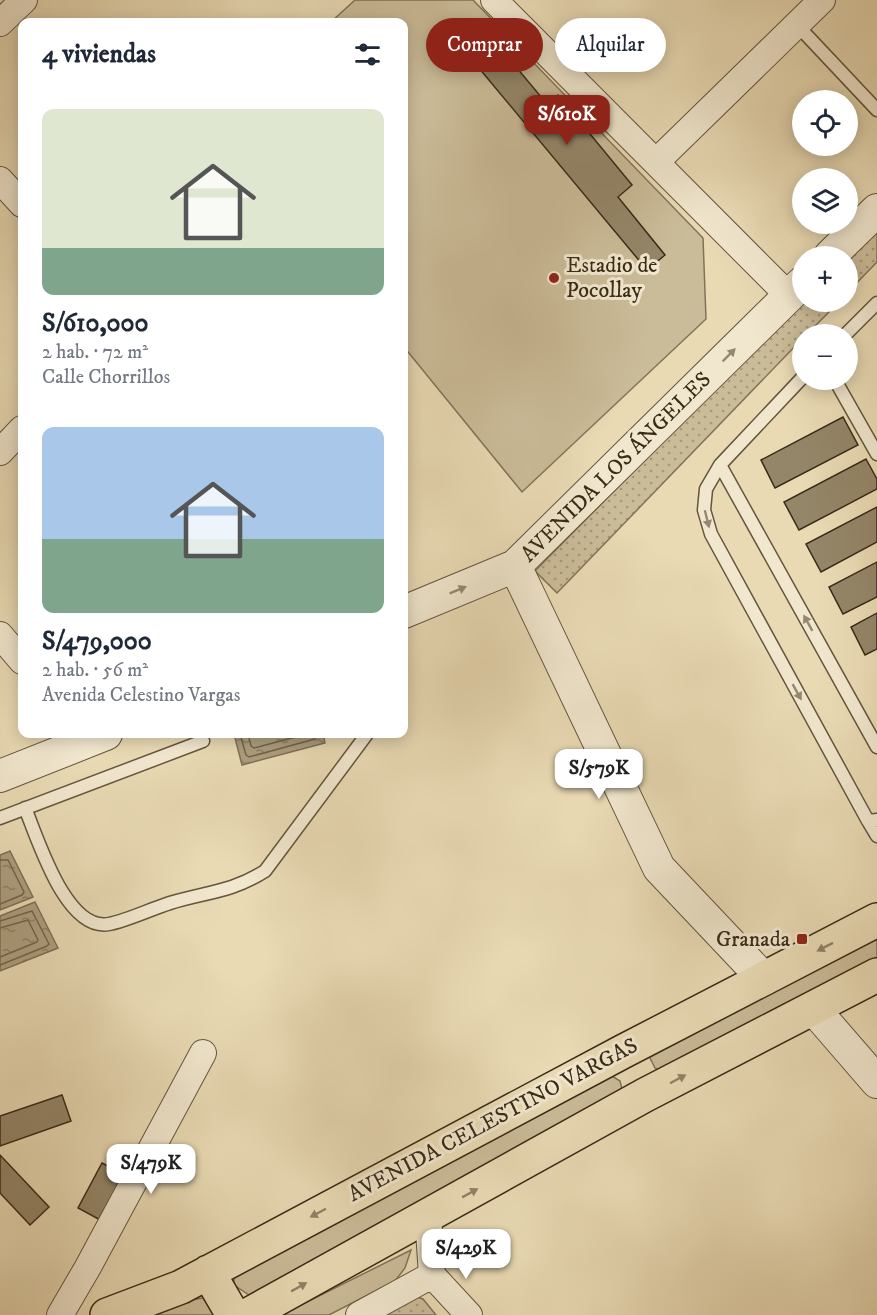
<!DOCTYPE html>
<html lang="es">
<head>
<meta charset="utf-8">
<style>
  body { margin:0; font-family:"IM FELL DW Pica",serif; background:#f2f2f3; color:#1f2937; height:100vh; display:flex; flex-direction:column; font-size:22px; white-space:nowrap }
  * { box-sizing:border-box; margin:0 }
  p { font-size:20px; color:#747a83 }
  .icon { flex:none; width:33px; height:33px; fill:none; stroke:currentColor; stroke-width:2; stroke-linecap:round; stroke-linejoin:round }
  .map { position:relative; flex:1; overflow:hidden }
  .sheet { position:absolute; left:18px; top:18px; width:390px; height:720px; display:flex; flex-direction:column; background:#fff; border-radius:12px; box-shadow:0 3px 15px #0003 }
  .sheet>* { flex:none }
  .hud { position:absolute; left:426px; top:18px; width:360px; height:54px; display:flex; gap:12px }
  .buttons { position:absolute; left:792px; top:90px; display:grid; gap:12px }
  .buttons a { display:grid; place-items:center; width:66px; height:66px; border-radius:50%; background:#fff; box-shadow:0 3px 15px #0003; font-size:30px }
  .price { position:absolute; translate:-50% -51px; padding:0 14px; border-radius:12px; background:#fff; color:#222; font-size:20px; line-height:39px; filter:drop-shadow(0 2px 3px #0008) }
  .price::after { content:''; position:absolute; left:50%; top:36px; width:18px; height:14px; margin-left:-9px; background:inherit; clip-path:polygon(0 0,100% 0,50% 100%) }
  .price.active { background:#8f2418; color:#fff }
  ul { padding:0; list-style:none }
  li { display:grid; align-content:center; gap:12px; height:318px; padding:0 24px }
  li span { display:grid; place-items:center; height:186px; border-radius:12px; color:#555 }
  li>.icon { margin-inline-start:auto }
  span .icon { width:108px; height:108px; fill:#fffc; stroke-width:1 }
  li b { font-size:26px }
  h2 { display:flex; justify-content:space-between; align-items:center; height:72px; padding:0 24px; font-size:26px }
  .pill { padding:0 21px; border-radius:27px; background:#fff; box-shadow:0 3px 15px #0003; font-size:21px; line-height:54px }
  .pill.active { background:#8f2418; color:#fff }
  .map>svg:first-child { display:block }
  .grass { fill:#cbbc99; stroke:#827358; stroke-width:1.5 }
  .park { fill:url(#park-dots); stroke:#827358; stroke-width:1.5 }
  .water { fill:url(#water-ripples); stroke:#7e7055; stroke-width:1.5 }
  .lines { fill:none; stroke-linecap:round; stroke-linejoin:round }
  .shore { stroke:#72644b; stroke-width:1.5 }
  .building { fill:#948669; stroke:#382a17; stroke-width:1.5 }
  .service-casing { stroke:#64563e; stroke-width:15 }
  .minor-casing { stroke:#64563e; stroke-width:28 }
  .tertiary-casing { stroke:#64563e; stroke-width:34 }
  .primary-casing { stroke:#382a17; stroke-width:36 }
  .service { stroke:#f1e7ce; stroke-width:12 }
  .minor { stroke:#f1e7ce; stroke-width:26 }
  .tertiary { stroke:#f1e7ce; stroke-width:32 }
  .primary { stroke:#e9dab4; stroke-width:33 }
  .oneway { fill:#948872 }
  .oneway2 { fill:#908266 }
  .poi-dot { fill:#8f2418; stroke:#f1e7ce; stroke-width:2 }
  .labels { text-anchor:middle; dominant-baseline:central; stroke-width:6; stroke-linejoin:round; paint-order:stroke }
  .poi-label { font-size:22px; fill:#382a17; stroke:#f1e7ce; text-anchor:start }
  .street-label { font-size:22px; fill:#382a17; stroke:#f1e7ce }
</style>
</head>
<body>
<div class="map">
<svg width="877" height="1315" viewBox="0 0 877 1315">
  <defs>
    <pattern id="park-dots" width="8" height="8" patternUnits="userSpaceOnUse" patternTransform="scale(1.5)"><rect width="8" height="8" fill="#cbbc99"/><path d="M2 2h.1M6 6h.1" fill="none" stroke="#a6997c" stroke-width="1.8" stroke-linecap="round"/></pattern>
    <pattern id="water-ripples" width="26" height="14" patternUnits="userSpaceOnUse" patternTransform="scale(1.5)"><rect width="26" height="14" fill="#ad9e7f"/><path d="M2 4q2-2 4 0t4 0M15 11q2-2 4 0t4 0" fill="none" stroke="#8e8167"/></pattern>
  </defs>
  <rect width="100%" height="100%" fill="#e9dab4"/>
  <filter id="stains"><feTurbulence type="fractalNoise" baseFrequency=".00333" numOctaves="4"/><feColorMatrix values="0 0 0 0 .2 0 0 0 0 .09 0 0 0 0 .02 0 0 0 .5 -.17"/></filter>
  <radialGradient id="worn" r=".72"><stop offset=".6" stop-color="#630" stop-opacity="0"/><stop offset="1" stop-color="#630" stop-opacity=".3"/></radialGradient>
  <path class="grass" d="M355,0H473L703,238L706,319L522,492L404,347V22H331Z
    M877,926V962L668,1075L655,1068L649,1056Z
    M612,1076L620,1081L622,1089L619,1095L249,1295L234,1285V1269Z
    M411,1250L405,1268L395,1281L329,1315H281Z
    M203,1298L214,1310L213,1315H149L178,1302Z"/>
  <path class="park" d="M877,226V262L848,292V256Z
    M802,301L839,302L807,334H802V339L557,593L535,571Z
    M414,1296L423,1299L436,1315H377Z"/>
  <path class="water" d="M234,734H323L325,743L242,765Z
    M10,851L33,897L0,910V855Z
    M35,902L58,948L0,971V916Z"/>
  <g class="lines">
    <path class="shore" d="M240,734L246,755L249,757L315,739L317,734
      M248,734L251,746L254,748L307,734
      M0,860H8L24,892L22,895L0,904
      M0,921L32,911L49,944L47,946L0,965
      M0,928L28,920L38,940L37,942L0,957"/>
  </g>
  <path class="building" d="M486,31L547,104L558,95L632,185L618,197L665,255L647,270L464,50Z
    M843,417L858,445L775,488L761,460Z
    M866,459L877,479V489L799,530L784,502Z
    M877,507V542L821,572L806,544Z
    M877,562V597L843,614L829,587Z
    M877,613V649L865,655L851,627Z
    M62,1095L71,1121L0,1146V1116Z
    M0,1155L49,1207L30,1225L0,1193Z
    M102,1163L127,1176L102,1221L78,1208Z"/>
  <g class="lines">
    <g class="service-casing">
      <path id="service" d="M798,26L877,110
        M846,334L877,303
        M802,378L720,465L706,489L704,510L711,534L868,821L877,820
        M835,380L877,454
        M720,465L877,747
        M25,808C38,839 66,932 109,924C126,921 151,909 170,903C206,892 232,892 265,871L367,734
        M0,818L203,741
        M868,821L877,836"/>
    </g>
    <g class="minor-casing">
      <path id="minor" d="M494,0L789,296
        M0,23L24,0
        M656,162L822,0
        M0,180L22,204
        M0,452L22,429
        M0,635L22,661
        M432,1275L469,1315
        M60,1315L88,1267L203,1053
        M359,1315L432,1275L428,1216"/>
    </g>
    <g class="tertiary-casing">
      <path id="tertiary" d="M830,256L877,210
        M515,566L659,868L764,979
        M404,612L515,566L802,283
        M0,776L106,734
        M813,1008L877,1082"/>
    </g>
    <g class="primary-casing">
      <path id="primary" d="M208,1272L233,1315
        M107,1315L181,1287L624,1051L877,920
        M248,1315L645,1095L877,975"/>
    </g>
    <use href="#service" class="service"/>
    <use href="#minor" class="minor"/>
    <use href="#tertiary" class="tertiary"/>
    <use href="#primary" class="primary"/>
  </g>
  <defs><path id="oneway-solid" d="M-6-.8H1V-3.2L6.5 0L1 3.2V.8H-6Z" transform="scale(1.5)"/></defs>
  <g class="oneway">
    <use href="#oneway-solid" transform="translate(729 355) rotate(-45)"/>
    <use href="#oneway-solid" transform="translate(707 519) rotate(76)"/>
    <use href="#oneway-solid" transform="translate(458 590) rotate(-22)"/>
    <use href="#oneway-solid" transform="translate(808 623) rotate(-119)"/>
    <use href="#oneway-solid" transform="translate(797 692) rotate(61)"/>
  </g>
  <g class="oneway2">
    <use href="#oneway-solid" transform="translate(825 947) rotate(153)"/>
    <use href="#oneway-solid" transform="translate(678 1079) rotate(-28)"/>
    <use href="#oneway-solid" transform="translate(470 1193) rotate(-29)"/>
    <use href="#oneway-solid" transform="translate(318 1213) rotate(152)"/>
    <use href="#oneway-solid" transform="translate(299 1287) rotate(-29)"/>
  </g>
  <g class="poi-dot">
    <circle cx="554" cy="278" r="6"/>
    <rect x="796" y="933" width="12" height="12" rx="3"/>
  </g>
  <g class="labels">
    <g class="poi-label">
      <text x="566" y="265">Estadio de<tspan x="566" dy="25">Pocollay</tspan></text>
      <text x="790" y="939" text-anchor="end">Granada</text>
    </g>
    <g class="street-label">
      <text transform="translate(616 467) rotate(-45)">AVENIDA LOS ÁNGELES</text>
      <text transform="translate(493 1120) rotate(-28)">AVENIDA CELESTINO VARGAS</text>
    </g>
  </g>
  <rect width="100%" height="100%" filter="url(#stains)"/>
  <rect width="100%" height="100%" fill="url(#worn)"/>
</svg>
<div class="buttons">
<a><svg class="icon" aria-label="locate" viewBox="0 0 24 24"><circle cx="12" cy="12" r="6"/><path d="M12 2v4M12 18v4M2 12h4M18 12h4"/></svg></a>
<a><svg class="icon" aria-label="layers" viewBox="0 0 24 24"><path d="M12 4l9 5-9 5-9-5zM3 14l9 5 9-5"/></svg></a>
<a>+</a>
<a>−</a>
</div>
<b class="price active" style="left:567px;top:146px">S/610K</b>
<b class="price" style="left:599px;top:800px">S/579K</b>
<b class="price" style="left:151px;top:1195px">S/479K</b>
<b class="price" style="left:466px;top:1280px">S/429K</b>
<div class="hud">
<a class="pill active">Comprar</a>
<a class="pill">Alquilar</a>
</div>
<section class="sheet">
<h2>4 viviendas<svg class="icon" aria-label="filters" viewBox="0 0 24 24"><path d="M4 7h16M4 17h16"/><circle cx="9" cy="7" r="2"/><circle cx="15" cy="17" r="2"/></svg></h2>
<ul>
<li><span style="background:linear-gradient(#dfe7d0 75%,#7fa58c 0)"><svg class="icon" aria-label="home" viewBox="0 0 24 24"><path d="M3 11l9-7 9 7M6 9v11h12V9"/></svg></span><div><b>S/610,000</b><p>2 hab. · 72 m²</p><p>Calle Chorrillos</p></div></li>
<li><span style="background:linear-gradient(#a9c7e8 60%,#7fa58c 0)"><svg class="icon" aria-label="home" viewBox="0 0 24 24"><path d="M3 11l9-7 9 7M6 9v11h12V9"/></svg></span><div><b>S/479,000</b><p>2 hab. · 56 m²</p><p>Avenida Celestino Vargas</p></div></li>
</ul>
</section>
</div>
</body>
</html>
